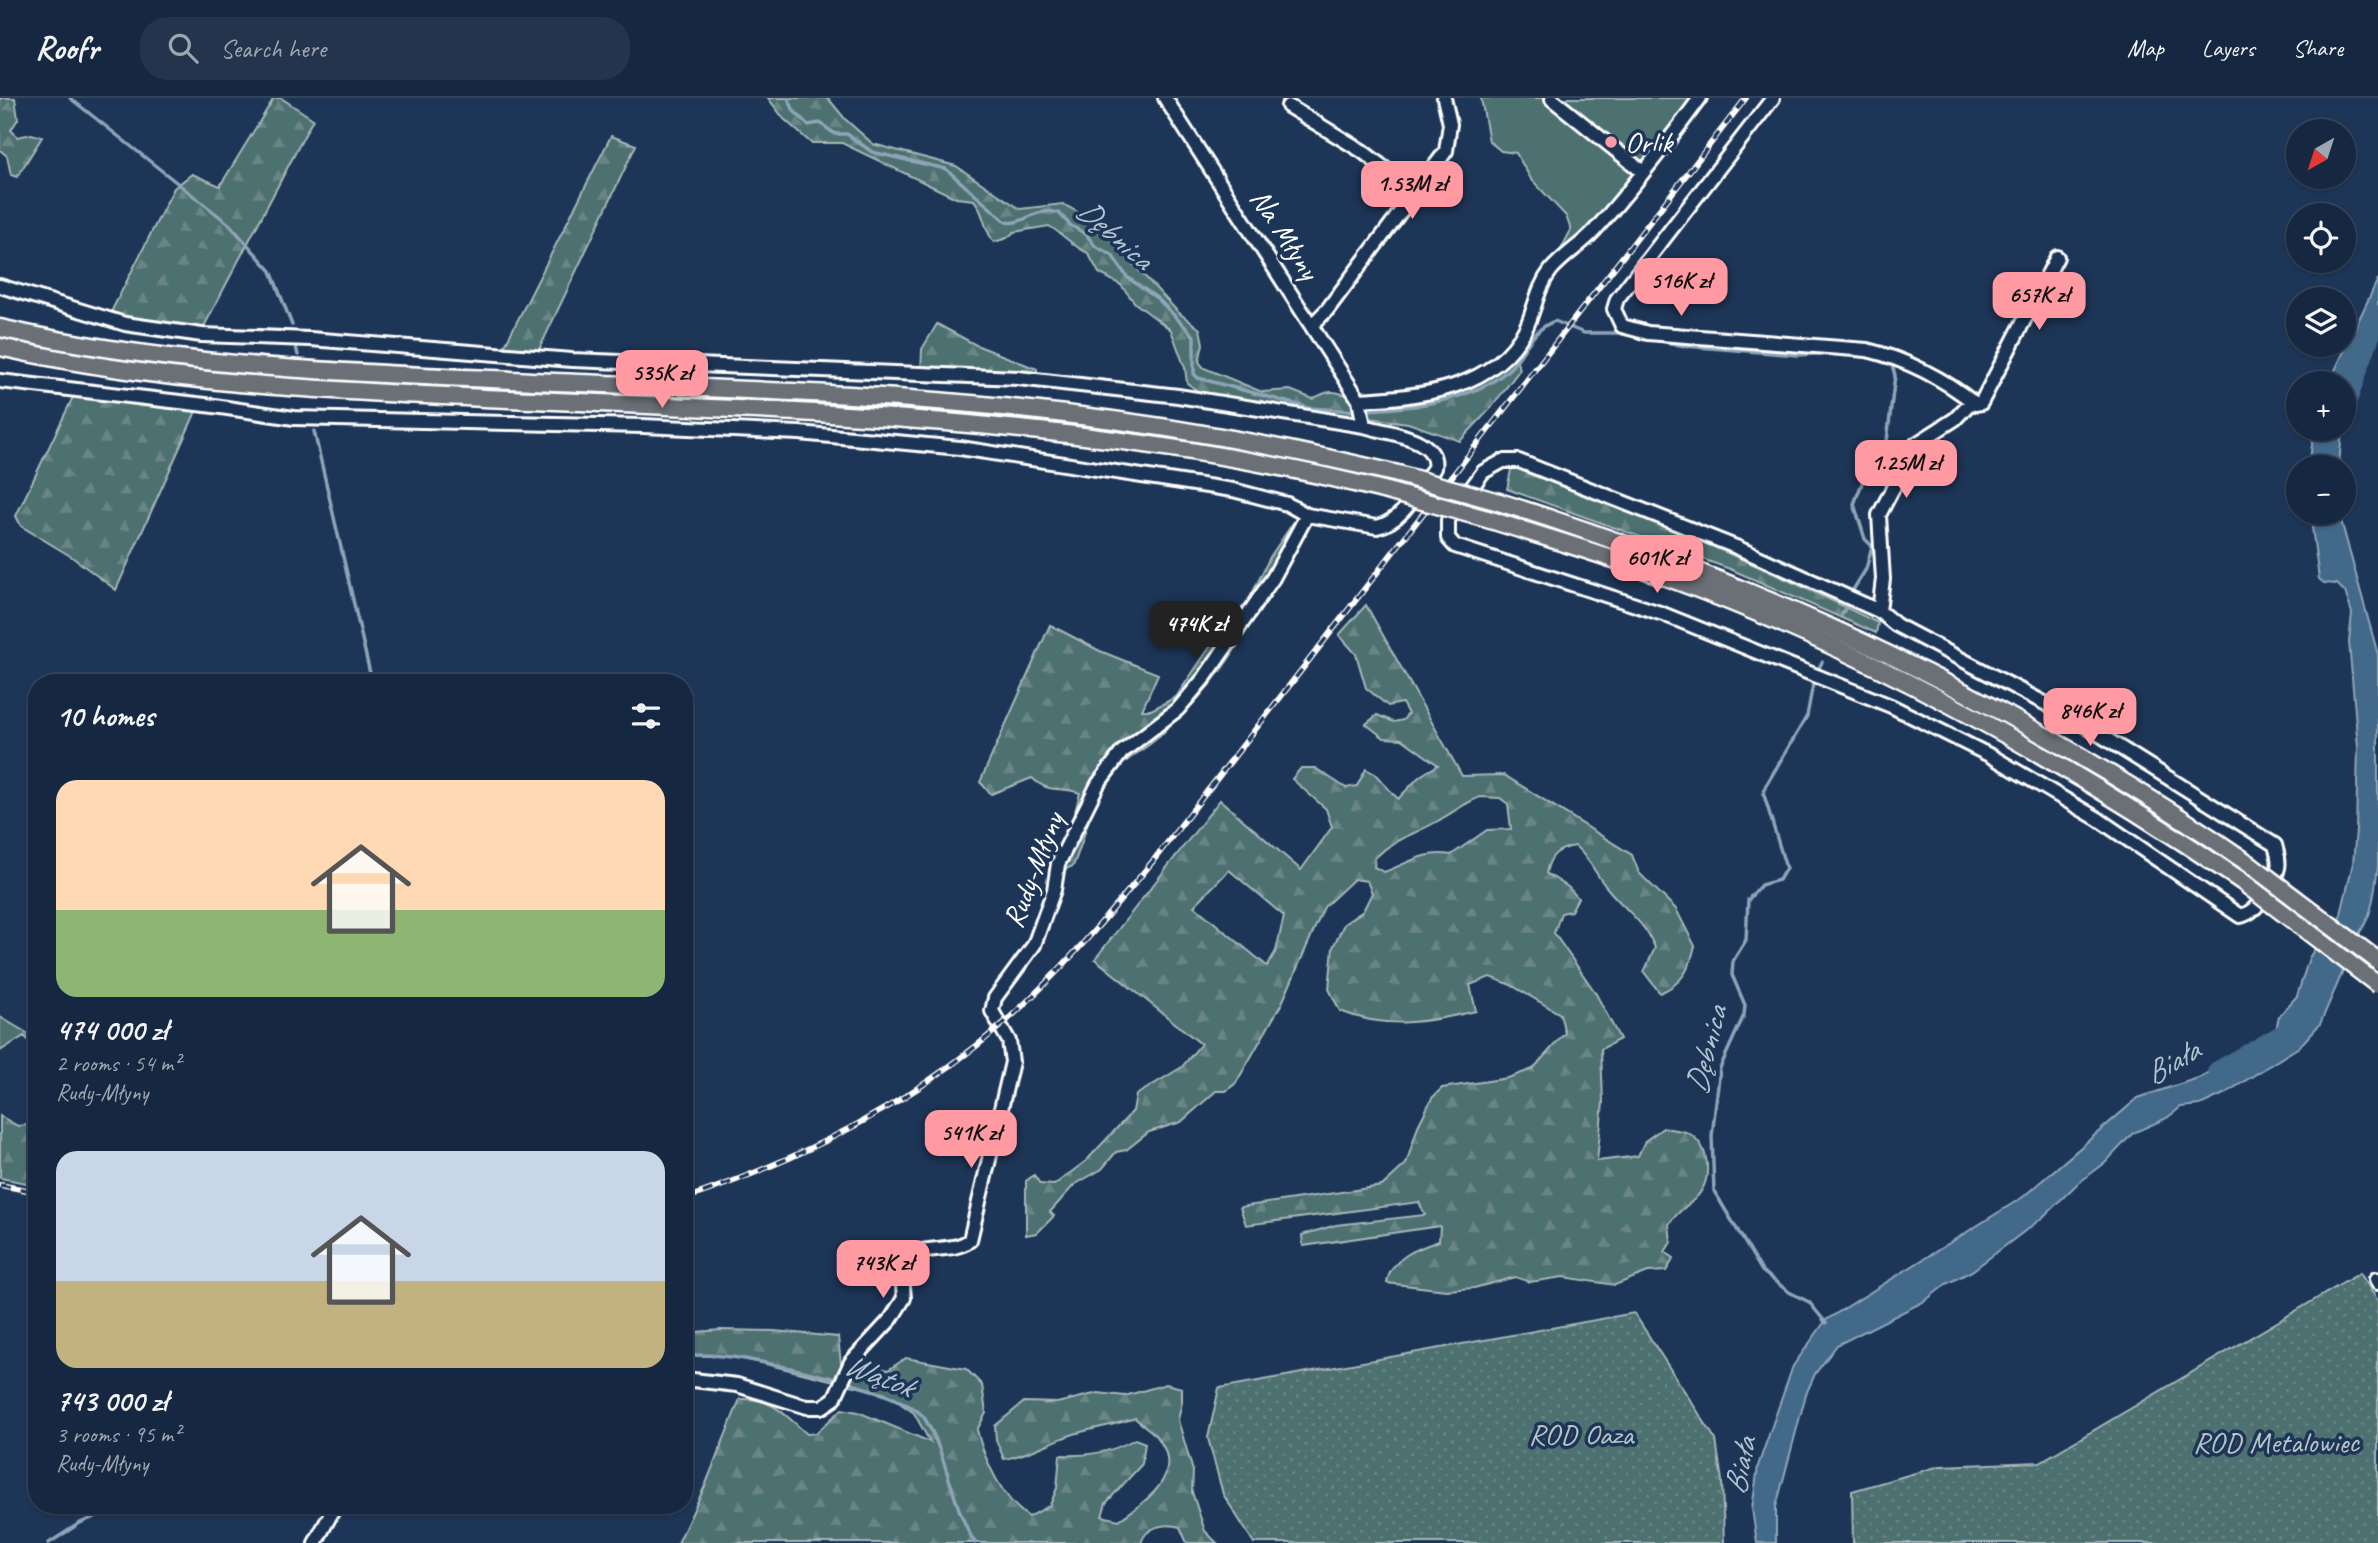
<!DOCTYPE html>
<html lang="en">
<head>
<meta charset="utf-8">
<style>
  body { margin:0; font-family:Caveat,sans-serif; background:#23344c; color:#f1f3f6; height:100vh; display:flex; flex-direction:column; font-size:26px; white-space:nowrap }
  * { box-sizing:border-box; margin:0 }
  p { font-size:23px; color:#9ea6b1 }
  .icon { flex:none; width:38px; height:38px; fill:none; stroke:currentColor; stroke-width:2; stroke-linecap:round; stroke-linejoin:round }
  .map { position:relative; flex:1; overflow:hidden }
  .drawer { position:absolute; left:28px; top:576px; width:665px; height:840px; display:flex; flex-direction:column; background:#162841; border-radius:28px; box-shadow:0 2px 5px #0004,0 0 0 2px #35445a }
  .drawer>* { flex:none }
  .needle { width:46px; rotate:219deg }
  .controls { position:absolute; left:2286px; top:21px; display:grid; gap:14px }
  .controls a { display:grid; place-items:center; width:70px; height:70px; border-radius:50%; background:#162841; box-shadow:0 2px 5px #0004,0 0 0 2px #35445a; font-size:35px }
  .price { position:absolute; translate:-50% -60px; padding:0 16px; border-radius:14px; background:#ff9aa2; color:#111; font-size:23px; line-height:46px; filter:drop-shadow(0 2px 4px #0008) }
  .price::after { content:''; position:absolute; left:50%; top:42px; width:21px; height:16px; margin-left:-10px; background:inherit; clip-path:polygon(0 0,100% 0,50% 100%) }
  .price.active { background:#222; color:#fff }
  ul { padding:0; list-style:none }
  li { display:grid; align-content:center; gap:14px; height:371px; padding:0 28px }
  li span { display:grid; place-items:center; height:217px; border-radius:21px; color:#555 }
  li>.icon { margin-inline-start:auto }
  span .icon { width:126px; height:126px; fill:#fffc; stroke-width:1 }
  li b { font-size:30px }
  h2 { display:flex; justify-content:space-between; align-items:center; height:84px; padding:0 28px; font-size:30px }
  header { display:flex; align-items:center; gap:42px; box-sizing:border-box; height:98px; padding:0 35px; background:#162841; border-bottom:2px solid #35445a }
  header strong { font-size:33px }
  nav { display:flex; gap:38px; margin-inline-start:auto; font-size:24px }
  .search { width:490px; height:63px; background:#23344c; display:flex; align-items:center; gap:18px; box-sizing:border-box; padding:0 24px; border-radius:28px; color:#9ea6b1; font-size:26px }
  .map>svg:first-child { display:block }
  .green { fill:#4e6f70; stroke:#a6b7b8; stroke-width:2 }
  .forest { fill:url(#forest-firs); stroke:#a6b7b8; stroke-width:2; fill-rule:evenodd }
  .garden { fill:url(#garden-dots); stroke:#a6b7b8; stroke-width:2 }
  .water { fill:#426989; stroke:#8ea5b8; stroke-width:2 }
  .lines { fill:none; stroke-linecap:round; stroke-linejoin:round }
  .stream { stroke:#8ea5b8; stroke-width:3.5 }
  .river { stroke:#426989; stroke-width:19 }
  .minor-casing { stroke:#fff; stroke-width:18 }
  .major-casing { stroke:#fff; stroke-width:21 }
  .minor { stroke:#1d3557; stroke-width:12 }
  .major { stroke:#6a7074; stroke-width:16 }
  .rail-casing { stroke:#fff; stroke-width:6 }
  .rail { stroke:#1d3557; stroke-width:3.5; stroke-dasharray:10; stroke-linecap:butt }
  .major-bridge-casing { stroke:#fff; stroke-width:21; stroke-linecap:butt }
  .major-bridge { stroke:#6a7074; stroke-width:16 }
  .poi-dot { fill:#ff9aa2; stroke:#1d3557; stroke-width:2.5 }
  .labels { text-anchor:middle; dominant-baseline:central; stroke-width:7; stroke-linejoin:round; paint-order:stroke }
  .poi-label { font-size:30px; fill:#fff; stroke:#1d3557; text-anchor:start }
  .street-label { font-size:30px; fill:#fff; stroke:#1d3557 }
  .park-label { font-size:30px; fill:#b8c5c6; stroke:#1d3557 }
  .water-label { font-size:32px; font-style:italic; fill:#b3c3d0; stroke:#1d3557 }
</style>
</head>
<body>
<header>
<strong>Roofr</strong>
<div class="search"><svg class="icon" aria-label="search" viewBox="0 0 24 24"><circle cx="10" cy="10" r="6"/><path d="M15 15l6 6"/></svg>Search here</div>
<nav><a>Map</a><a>Layers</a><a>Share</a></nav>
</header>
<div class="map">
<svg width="2378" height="1445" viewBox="0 0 2378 1445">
  <defs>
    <pattern id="forest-firs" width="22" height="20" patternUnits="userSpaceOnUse" patternTransform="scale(1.75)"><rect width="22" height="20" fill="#4e6f70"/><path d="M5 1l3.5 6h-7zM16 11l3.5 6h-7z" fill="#698585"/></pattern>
    <pattern id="garden-dots" width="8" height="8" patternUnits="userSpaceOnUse" patternTransform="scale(1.75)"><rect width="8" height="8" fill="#4e6f70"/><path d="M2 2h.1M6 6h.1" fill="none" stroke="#698585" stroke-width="1.8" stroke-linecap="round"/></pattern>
  </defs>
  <rect width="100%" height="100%" fill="#1d3557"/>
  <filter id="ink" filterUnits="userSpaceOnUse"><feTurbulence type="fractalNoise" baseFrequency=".0143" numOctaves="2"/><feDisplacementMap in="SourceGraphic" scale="14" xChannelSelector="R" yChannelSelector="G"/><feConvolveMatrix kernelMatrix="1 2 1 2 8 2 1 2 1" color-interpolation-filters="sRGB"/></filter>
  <g filter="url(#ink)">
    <path class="green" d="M1481,0H1697L1646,66L1643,64L1606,115L1554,165L1571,132L1566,118L1531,81L1516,55L1501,53L1489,43Z"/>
    <path class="forest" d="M0,0H15L18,21L11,32L17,39L32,36L42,39L17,79L11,77L7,58L0,52Z
      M274,0H281L313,21L200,236L109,218L174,90L192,76L220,88Z
      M768,0H828L845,21L873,46L956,68L1020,111L1063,106L1076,113L1094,124L1178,214L1200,231L1203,246L1199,264L1204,270L1262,294L1290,292L1313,301C1327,292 1335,292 1350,299L1354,319L1349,324L1203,297L1187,285L1185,270L1171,232L1135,205L1121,187L1099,175L1088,155C1073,149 1063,136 1049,128L1014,134L1007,140L994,144C983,131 985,115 974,102L956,100L842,45H811L784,21Z
      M611,38L636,47L536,258L501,255Z
      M937,226L976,247L1037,271L1036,281L921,274L922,251Z
      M1512,260L1516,262L1520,271L1490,311L1460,343L1408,325L1368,320L1369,305L1401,303Z
      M73,299L197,311L116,492L72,459L21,428L16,418Z
      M1512,367C1637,414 1758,466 1878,525L1876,535L1730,471L1507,391Z
      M1295,422L1301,427C1270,489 1241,556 1192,607H1183L1161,624L1165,633C1150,649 1129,658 1114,674C1092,697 1086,738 1073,768L1059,774L1080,695C1058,687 1051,697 1032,680L991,696L980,684L1050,527L1100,553L1158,576L1142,612H1151L1176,599L1216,540L1249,502L1270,459Z
      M1366,507L1462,678L1504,677L1632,757L1639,775L1676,811L1695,848C1689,872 1683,885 1660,895L1644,874L1655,850C1645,824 1625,812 1608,791C1594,775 1593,764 1575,748C1557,751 1550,757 1546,775L1568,789L1578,800L1571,813L1561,815L1554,835L1595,894L1620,941L1601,951L1603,1005L1597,1063L1638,1058L1645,1043L1663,1030C1671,1031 1684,1032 1690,1036C1709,1048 1712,1078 1700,1095C1693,1105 1679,1111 1669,1126L1671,1144L1665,1154L1674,1160L1666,1173L1648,1174L1615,1187L1563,1179L1530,1184L1515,1179L1474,1190L1446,1192L1387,1185C1390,1160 1418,1150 1439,1143L1440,1128L1303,1148L1302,1137L1336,1127L1425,1117L1419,1104L1246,1127L1240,1109L1382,1088L1406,1066L1418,1028L1432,1000L1442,990L1508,980L1533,971L1565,935L1560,916L1511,887L1490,879L1470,887L1476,913C1429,924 1386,932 1340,913L1329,891L1333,849L1344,826L1363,813L1372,795L1367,783L1354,781L1324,809L1282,905L1236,985L1226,993H1216L1181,1024L1149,1034L1126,1052L1116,1054L1102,1071L1074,1087L1050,1114L1054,1118L1037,1135L1026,1137V1083L1034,1077L1040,1086L1054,1087L1086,1063L1133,1013L1136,997L1182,969L1201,946L1095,861L1220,702L1301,772L1332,729L1326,711L1292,681L1301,670H1315L1346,690L1357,688L1366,671L1375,676L1398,701L1420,678L1438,667L1402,641L1384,640L1366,626L1377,617L1394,624L1403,622L1408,616L1402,605L1388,608L1366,590L1356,556L1339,537ZM1480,699L1500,700L1508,706L1511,731L1487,732L1451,757C1424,752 1409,765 1384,774L1374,769L1375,760C1396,739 1412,738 1436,724C1452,715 1463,706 1480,699ZM1229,772L1284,818L1276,853L1267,868L1194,808Z
      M0,919L37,941V950L24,938L0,953Z
      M0,1018L18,1028L37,1026V1087L0,1080Z
      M721,1232L774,1233L838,1239L841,1266L871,1267L888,1272L906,1260L966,1271L982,1287L986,1315L977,1332C984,1361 1003,1403 1029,1419L1050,1407L1057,1390L1060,1357C1088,1358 1110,1355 1135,1341L1145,1345L1142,1366L1106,1405L1102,1418L1119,1422C1146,1404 1188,1375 1156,1338C1151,1332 1141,1326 1135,1320C1113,1328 1091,1330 1071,1337C1047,1345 1029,1357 1004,1361L996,1342L995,1328L1024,1304L1057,1305L1098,1295L1125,1298L1166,1286L1182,1290V1304L1178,1322L1193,1373L1192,1394L1205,1433L1217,1445H1187L1180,1429C1165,1425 1146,1428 1141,1445H678L705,1388L740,1301C773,1300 783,1315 807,1336L816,1335L842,1311L858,1314L930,1344L914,1315L887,1296L753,1263L726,1258H684V1235Z"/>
    <path class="garden" d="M2360,1175L2378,1203V1445H1853L1852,1393L1940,1368L2040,1364Z
      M1634,1215L1716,1342L1722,1383L1724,1445H1254L1223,1396L1208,1340L1219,1290Z"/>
    <path class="water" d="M2378,181V226L2352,288L2343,325V285H2329Z
      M2314,331H2342L2339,369H2309Z
      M2310,415H2339L2378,557V769C2374,792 2374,815 2360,834L2320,926L2299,949L2224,996L2200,1007L2181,1009L2167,1020L2133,1035L2105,1065L2077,1086L2042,1120L1972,1173L1946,1186L1925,1203L1837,1247L1815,1276L1806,1296L1776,1409V1445H1757L1752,1411L1758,1368L1793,1268L1826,1222L2023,1099L2138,1000L2201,979L2222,965L2236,962L2269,943L2276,932L2279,918L2297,898L2309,860L2319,844L2337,827L2341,816L2353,765L2356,732L2358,649L2349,544L2352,515L2345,494L2337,486L2324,485L2319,481Z"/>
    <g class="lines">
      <path class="stream" d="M70,0L229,126L271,173L292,227
        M788,0L794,13L808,27L820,25L835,36H847L872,54L946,71L1006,124C1024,128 1034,108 1059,115L1070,127L1086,136L1095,148L1112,157L1127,179L1158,201L1194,238V276L1198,280L1309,310L1356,313
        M296,249L298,257
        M1850,257L1877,261
        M1366,312C1410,310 1478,303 1511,269C1526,252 1532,231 1555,223L1584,235H1619L1685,248L1798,257L1835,255
        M314,333L372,584
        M1853,492L1866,471L1872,448L1865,441L1854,406L1866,375L1886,351L1895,277L1891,264
        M1842,517L1848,504
        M1818,572L1822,564
        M1813,586L1807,618L1765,689L1764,697L1786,770L1779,782L1761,787L1748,802L1746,842L1733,863L1732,877L1745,907L1744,917L1720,970L1712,1038L1714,1093L1762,1173L1789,1194L1809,1204L1826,1225
        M684,1257C697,1257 710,1257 722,1258C758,1261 907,1292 925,1321C948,1359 951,1406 975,1445
        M49,1445L80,1425L124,1407"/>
      <path class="river" d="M2343,315L2378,217
        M2217,973L2291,931"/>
      <g class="minor-casing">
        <path id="minor" d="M1773,0L1617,201L1614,211L1622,228L1648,235L1867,252C1905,261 1945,281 1975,306L1981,305L2057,159
          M1552,1L1643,74
          M1288,8L1362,53L1414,93
          M0,188L125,226L202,237L310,241L572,262L1018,280L1178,298L1364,328
          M1313,226L1327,212L1446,53L1450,26L1444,0
          M0,283L214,308L294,320L643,328L799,335L960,350L1233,392L1287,406L1307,417
          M1359,302C1419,299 1495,292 1526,230C1535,211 1537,190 1551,172C1563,158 1581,147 1594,133C1632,91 1667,45 1700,0
          M1503,363H1519L1736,449L1879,513L1896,527L2073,620L2275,747C2277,755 2280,762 2278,770C2274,786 2258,815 2240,818L2098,721L1991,658L1891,608L1663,516L1455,448L1448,440V422L1483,374Z
          M1879,513L1883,481L1879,417L1916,346L1955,321L1972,303
          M2376,1181L2378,1185
          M684,1281L737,1287L807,1309H822L834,1301L851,1264L891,1221L904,1200L901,1165C916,1144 951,1157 970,1142L1012,964L1009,943L992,913L995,900L1034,847L1054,792L1058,766L1098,686L1122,654L1178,611L1205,579L1273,480L1307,417L1377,429C1404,423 1418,391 1434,370C1440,339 1386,335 1364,328L1359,302L1165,0
          M315,1445L336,1407"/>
      </g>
      <g class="major-casing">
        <path id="major" d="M0,230C182,272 369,275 555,284C722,291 890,295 1057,315C1172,328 1285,349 1398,376
          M0,249C168,287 337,293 508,301C801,314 1097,320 1383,392
          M1499,404C1770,489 2017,605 2251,767
          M1487,421C1549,440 1612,459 1674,482C1875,556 2063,662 2240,782"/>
      </g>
      <use href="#minor" class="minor"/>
      <use href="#major" class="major"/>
      <g class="rail-casing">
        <path id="rail" d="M0,1087L37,1094
          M684,1101C800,1062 913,1005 1005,924C1060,875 1106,820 1153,763L1746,0"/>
      </g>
      <use href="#rail" class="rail"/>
      <g class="major-bridge-casing">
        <path id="major-bridge" d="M1398,376L1499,404
          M1383,392L1487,421
          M2251,767L2378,863
          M2240,782L2378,887"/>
      </g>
      <use href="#major-bridge" class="major-bridge"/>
    </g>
  </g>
  <circle class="poi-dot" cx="1611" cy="44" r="7"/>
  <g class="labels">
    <g class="poi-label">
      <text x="1625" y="44">Orlik</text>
    </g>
    <g class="street-label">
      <text transform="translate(1285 136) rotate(57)">Na Młyny</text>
      <text transform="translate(1033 772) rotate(-69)">Rudy-Młyny</text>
    </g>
    <g class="park-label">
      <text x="1581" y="1336">ROD Oaza</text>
      <text x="2276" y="1344">ROD Metalowiec</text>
    </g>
    <g class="water-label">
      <text transform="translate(1115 136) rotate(41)">Dębnica</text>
      <text transform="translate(1706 952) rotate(-76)">Dębnica</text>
      <text transform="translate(2172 964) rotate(-30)">Biała</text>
      <text transform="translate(879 1277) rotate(21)">Wątok</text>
      <text transform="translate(1740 1368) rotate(-78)">Biała</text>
    </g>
  </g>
</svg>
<div class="controls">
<a><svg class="needle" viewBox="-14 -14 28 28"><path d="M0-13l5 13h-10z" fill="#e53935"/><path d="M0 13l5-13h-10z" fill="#9ea6b1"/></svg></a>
<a><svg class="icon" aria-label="locate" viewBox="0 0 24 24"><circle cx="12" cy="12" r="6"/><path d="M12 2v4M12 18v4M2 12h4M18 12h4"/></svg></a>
<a><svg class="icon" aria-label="layers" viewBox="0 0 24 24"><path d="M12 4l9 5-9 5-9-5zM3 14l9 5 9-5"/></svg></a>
<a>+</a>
<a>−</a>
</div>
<b class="price" style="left:1412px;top:123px">1.53M zł</b>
<b class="price" style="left:1681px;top:220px">516K zł</b>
<b class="price" style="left:2039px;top:234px">657K zł</b>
<b class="price" style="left:662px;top:312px">535K zł</b>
<b class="price" style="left:1906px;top:402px">1.25M zł</b>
<b class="price" style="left:1657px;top:497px">601K zł</b>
<b class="price active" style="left:1196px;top:563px">474K zł</b>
<b class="price" style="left:2090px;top:650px">846K zł</b>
<b class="price" style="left:971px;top:1072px">541K zł</b>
<b class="price" style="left:883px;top:1202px">743K zł</b>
<section class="drawer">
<h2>10 homes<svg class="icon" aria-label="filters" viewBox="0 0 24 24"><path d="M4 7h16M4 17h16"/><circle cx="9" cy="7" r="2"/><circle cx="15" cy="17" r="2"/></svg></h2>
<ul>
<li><span style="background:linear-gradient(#ffd9b3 60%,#8fb573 0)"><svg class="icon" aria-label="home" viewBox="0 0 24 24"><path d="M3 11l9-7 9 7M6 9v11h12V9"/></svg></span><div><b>474 000 zł</b><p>2 rooms · 54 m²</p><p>Rudy-Młyny</p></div></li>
<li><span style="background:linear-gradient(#c9d6e8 60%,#c2b280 0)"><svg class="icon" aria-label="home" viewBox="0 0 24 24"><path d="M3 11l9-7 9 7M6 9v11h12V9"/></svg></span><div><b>743 000 zł</b><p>3 rooms · 95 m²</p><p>Rudy-Młyny</p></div></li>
</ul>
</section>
</div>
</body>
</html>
